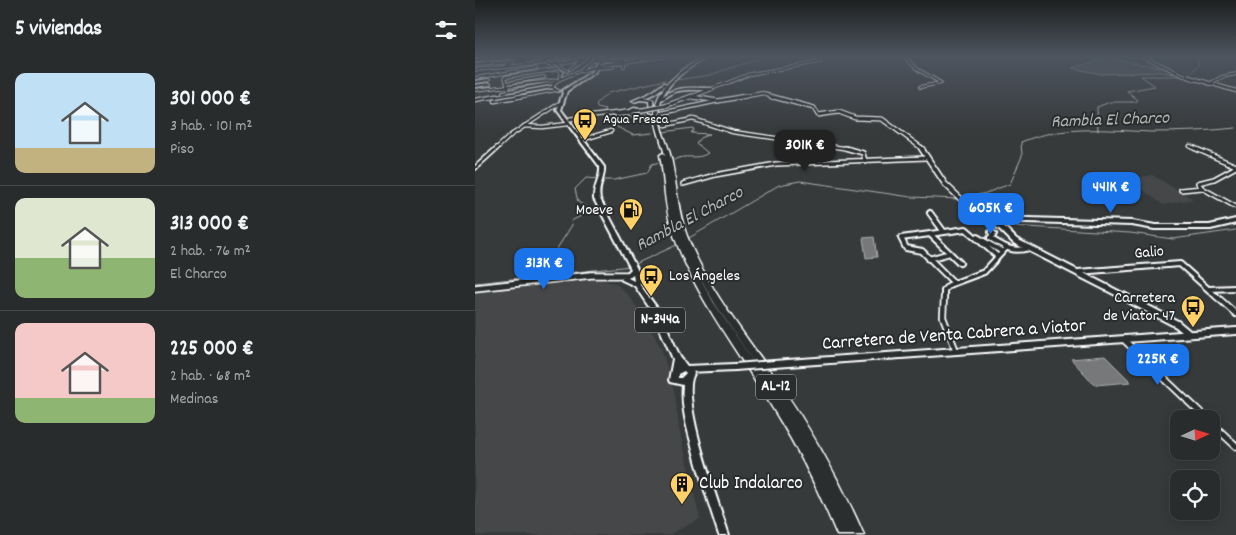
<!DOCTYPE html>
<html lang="es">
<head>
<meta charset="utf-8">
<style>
  body { margin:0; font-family:Dekko,sans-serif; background:#313434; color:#f1f3f6; height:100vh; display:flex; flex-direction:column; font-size:19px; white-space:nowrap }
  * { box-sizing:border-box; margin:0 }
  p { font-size:16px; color:#a5a7a9 }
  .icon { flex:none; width:28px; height:28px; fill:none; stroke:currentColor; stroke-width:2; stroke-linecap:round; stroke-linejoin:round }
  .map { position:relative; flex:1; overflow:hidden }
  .side { display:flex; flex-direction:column; background:#292c2c; width:475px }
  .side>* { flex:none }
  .needle { width:32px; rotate:86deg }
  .controls { position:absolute; left:695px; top:410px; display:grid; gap:10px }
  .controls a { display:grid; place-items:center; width:50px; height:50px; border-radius:10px; background:#292c2c; box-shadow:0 2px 12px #0003,0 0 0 1px #454848; font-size:25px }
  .price { position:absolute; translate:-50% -42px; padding:0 11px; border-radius:10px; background:#1a73e8; color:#fff; font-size:16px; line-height:32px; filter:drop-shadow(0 1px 2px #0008) }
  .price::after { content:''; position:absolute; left:50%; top:30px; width:15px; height:11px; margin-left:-8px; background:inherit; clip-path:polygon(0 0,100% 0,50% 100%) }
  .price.on { background:#222; color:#fff }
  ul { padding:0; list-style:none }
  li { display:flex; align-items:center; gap:15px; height:125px; padding:0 15px }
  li+li { border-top:1px solid #454848 }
  li span { display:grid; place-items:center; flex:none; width:140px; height:100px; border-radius:10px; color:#555 }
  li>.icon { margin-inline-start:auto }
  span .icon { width:60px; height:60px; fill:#fffc; stroke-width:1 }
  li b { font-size:21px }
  h2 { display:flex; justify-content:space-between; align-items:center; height:60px; padding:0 15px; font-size:21px }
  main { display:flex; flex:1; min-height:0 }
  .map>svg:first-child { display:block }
  .built { fill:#444748 }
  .green { fill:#505354; stroke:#a8a9aa }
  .water { fill:#767879; stroke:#adaeaf }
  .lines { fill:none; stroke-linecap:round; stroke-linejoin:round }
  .stream { stroke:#adaeaf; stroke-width:1 }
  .minor-far5-casing { stroke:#fff; stroke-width:4 }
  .minor-far4-casing { stroke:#fff; stroke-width:5 }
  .minor-far3-casing { stroke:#fff; stroke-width:6 }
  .minor-far2-casing { stroke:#fff; stroke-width:8 }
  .minor-far1-casing { stroke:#fff; stroke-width:8 }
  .minor-casing { stroke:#fff; stroke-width:9 }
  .tertiary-far4-casing { stroke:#fff; stroke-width:4.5 }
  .tertiary-far3-casing { stroke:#fff; stroke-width:5.5 }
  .tertiary-far2-casing { stroke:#fff; stroke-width:7 }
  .tertiary-far1-casing { stroke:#fff; stroke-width:9 }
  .tertiary-casing { stroke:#fff; stroke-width:10 }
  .secondary-casing { stroke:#fff; stroke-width:9 }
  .primary-casing { stroke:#fff; stroke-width:4 }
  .motorway-casing { stroke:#fff; stroke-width:3 }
  .minor-far5 { stroke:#2a2d2e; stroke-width:2 }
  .minor-far4 { stroke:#2a2d2e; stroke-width:2.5 }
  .minor-far3 { stroke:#2a2d2e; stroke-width:3 }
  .minor-far2 { stroke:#2a2d2e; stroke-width:4 }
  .minor-far1 { stroke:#2a2d2e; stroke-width:4.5 }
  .minor { stroke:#2a2d2e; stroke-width:5.5 }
  .tertiary-far4 { stroke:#2a2d2e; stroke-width:2.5 }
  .tertiary-far3 { stroke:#2a2d2e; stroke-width:3 }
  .tertiary-far2 { stroke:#2a2d2e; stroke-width:4 }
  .tertiary-far1 { stroke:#2a2d2e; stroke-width:5 }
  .tertiary { stroke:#2a2d2e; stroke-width:6 }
  .secondary { stroke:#2a2d2e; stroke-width:5.5 }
  .primary { fill:#2a2d2e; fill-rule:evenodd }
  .motorway { fill:#2a2d2e; fill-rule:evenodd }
  .tertiary-bridge-far1-casing { stroke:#fff; stroke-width:5.5; stroke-linecap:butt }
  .tertiary-bridge-casing { stroke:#fff; stroke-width:10; stroke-linecap:butt }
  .tertiary-bridge-far1 { stroke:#2a2d2e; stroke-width:3 }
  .tertiary-bridge { stroke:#2a2d2e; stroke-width:6 }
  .labels { text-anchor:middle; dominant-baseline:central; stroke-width:4; stroke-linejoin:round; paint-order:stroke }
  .far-poi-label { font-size:14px; fill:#fff; stroke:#2a2d2e; text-anchor:start }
  .shield { fill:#2a2d2e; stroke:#bfc0c0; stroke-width:1 }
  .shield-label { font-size:15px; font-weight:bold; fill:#fff }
  .poi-label { font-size:16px; fill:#fff; stroke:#2a2d2e; text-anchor:end }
  .street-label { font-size:16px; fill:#fff; stroke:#2a2d2e }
  .water-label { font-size:18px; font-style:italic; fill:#b4b5b5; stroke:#2a2d2e }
  .near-street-label { font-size:19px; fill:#fff; stroke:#2a2d2e }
  .near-poi-label { font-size:19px; fill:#fff; stroke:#2a2d2e; text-anchor:start }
</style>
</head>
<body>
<main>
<section class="side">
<h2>5 viviendas<svg class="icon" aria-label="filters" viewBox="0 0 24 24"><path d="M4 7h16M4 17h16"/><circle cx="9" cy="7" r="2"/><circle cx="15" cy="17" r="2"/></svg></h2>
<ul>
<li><span style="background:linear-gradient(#bfe0f5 75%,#c2b280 0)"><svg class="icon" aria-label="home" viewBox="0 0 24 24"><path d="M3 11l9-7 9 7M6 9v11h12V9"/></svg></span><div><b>301 000 €</b><p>3 hab. · 101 m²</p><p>Piso</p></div></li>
<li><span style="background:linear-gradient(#dfe7d0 60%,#8fb573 0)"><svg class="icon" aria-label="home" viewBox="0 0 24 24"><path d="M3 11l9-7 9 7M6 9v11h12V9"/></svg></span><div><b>313 000 €</b><p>2 hab. · 76 m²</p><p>El Charco</p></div></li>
<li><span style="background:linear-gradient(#f6c9c9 75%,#8fb573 0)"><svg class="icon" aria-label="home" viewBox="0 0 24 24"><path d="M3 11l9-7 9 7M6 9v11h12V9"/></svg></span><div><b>225 000 €</b><p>2 hab. · 68 m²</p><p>Medinas</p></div></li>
</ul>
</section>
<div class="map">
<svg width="761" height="535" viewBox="0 0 761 535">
  <rect width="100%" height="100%" fill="#373a3b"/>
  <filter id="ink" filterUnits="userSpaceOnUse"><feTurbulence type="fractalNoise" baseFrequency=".02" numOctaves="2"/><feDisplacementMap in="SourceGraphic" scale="10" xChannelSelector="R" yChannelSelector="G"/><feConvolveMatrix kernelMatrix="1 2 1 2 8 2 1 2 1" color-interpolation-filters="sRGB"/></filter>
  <g filter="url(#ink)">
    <path class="built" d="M677,175L718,199L688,205L653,179Z
      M111,278L141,283L154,296L170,319L186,348L200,394L204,428L225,519L193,535H0V291Z"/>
    <path class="green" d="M633,58L691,68L699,74L684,72L626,74L597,68Z"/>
    <path class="water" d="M399,237L402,257L391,258L388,238Z
      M630,356L656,382L620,385L596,359Z"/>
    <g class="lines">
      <path class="stream" d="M33,66L57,63L58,60
        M712,75L724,65L722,56
        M201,80L235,75L291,56
        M128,114L131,110L122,108L121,104L133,93L190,80
        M128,117L134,123L158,135L177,133
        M623,131L622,107L635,102H661L663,100L652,91L680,86L666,76H708
        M188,132L217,128L219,129L216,133L235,134L225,138L221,143L233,153C222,161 210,153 199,160
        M127,180H139L172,173L177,164L185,162
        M488,198L511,193L535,184L547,156L546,142C587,125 632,130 676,132C704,132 733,131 761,128
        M522,221L535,226L655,233L698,239L761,230
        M214,238L304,185L325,181L436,197L484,199
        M160,264L204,244
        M66,274L97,225L96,221L108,215L110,206L103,202L100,189L111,178L123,179
        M0,283L156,266"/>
      <g class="minor-far5-casing">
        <path id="minor-far5" d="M60,56V58H67
          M67,56L68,61L87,72L85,78
          M72,56L92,71
          M149,56V66
          M429,56L442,69L466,83L445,87
          M0,57L4,56
          M121,57H134
          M118,60H148
          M0,61L40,57
          M69,61L94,56
          M0,65L35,62
          M32,65L36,64L41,56
          M73,65L108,59
          M120,68L138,67
          M95,69L112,56
          M0,70L70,63
          M106,71L120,67
          M700,72L721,80
          M0,78L61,68
          M0,82L14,80
          M32,83L69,77
          M734,84L747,77L761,74
          M0,86L15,84
          M0,90L83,80
          M234,90L275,74L345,62L340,56
          M34,91L30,77L79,70
          M83,91L77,87L83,80L104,71L123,56
          M28,92L79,83
          M15,98L77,87
          M39,98L81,90"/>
      </g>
      <g class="minor-far4-casing">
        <path id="minor-far4" d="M0,100L22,96
          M20,101L46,96
          M243,101L187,113L185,116L190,125L218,119L258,132L375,149
          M139,115L153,114L171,117
          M49,126L67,127L93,124
          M106,140L136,131
          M715,146L722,149
          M21,149L36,135L85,103"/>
      </g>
      <g class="minor-far3-casing">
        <path id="minor-far3" d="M370,148L388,153L390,161
          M719,148L761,166
          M0,168L22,148
          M208,184L240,175L301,164L451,158
          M727,188L723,183L739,179L761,167
          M706,190L727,188L761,207
          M455,213L456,215"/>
      </g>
      <g class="minor-far2-casing">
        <path id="minor-far2" d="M455,213L469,232
          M517,219L657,223L680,227H735L761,221
          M516,232L519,234L515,238C529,247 538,253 554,248
          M455,234L485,263
          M502,237L526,251
          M454,259L475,253
          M603,272L705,264L742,297
          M479,283L447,251L431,248L426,238L491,229L522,256
          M734,289L761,288
          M469,297V290L474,285L509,272L531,248"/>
      </g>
      <g class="minor-far1-casing">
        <path id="minor-far1" d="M469,296L468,317L481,351
          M741,296L761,314
          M649,340L715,403"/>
      </g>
      <g class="minor-casing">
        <path id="minor" d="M713,401L732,419
          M736,423L761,446"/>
      </g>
      <g class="tertiary-far4-casing">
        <path id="tertiary-far4" d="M668,56L707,75L761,91
          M121,66L189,56
          M218,97L221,98
          M213,98L234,90
          M262,98L288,93L298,98"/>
      </g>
      <g class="tertiary-far3-casing">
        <path id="tertiary-far3" d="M295,96L339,108L343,115L364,112L380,118L407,119L448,149
          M218,97L243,101L270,96
          M190,106L217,96
          M95,119L167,110"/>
      </g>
      <g class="tertiary-far2-casing">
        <path id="tertiary-far2" d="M446,148L470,184L488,201L508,215"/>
      </g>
      <g class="tertiary-far1-casing">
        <path id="tertiary-far1" d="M506,213L527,228L540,241L650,297"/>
      </g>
      <g class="tertiary-casing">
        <path id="tertiary" d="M648,296L702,324L714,334
          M299,364L761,331
          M212,369L260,367"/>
      </g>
      <g class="secondary-casing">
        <path id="secondary" d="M0,288L116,275H152"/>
      </g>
      <g class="primary-casing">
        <path id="primary" d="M134,56H137L123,64L120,72L92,91L86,110L129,167C130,179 122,187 125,199L162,269L165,276V285L185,312L205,357L212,366L217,368L219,374C204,397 245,507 254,535H244C234,504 224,474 216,442C211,424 206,404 208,385L195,382L194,380L198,359L178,313L160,286L147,280L146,279L156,269L119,199C118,187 126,179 125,167L82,110L88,93L87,91L118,71L121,63ZM158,274L159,281L153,278ZM209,371L211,373L206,378H203V374Z"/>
      </g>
      <g class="motorway-casing">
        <path id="motorway" d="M230,56H234C217,67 198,76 188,96C202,85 221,88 237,88L238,90C226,91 213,88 200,92C195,94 191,98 186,100C180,126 191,135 196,158C202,184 202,211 212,236C233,290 271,336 304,383C337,431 366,482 389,535H362C345,494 326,454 303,417C267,356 221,300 198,233C189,208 190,181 185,155L188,153L190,155C183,127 171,111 191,85L179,94L169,98L178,100L179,113L175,112L174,101L165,100L159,102L157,101L177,92L189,83L192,84L207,70ZM221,270L240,304L284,370L239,303Z
          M159,108L169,110L167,111L160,110L150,114L148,113Z"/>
      </g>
      <use href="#minor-far5" class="minor-far5"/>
      <use href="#minor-far4" class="minor-far4"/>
      <use href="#minor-far3" class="minor-far3"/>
      <use href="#minor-far2" class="minor-far2"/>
      <use href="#minor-far1" class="minor-far1"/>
      <use href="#minor" class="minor"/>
      <use href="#tertiary-far4" class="tertiary-far4"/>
      <use href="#tertiary-far3" class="tertiary-far3"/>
      <use href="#tertiary-far2" class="tertiary-far2"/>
      <use href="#tertiary-far1" class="tertiary-far1"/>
      <use href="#tertiary" class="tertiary"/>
      <use href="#secondary" class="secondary"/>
      <use href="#primary" class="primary"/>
      <use href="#motorway" class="motorway"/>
      <g class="tertiary-bridge-far1-casing">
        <path id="tertiary-bridge-far1" d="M167,110L190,106"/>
      </g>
      <g class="tertiary-bridge-casing">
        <path id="tertiary-bridge" d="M260,367L299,364"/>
      </g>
      <use href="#tertiary-bridge-far1" class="tertiary-bridge-far1"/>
      <use href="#tertiary-bridge" class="tertiary-bridge"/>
    </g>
  </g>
  <linearGradient id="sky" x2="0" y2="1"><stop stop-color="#1e2020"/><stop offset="0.43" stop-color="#4d5560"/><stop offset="1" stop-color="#4d5560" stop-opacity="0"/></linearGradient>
  <rect width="761" height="131" fill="url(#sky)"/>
  <defs>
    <g id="bus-pin" transform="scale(1.25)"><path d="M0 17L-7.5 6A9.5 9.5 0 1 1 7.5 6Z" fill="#ffd166" stroke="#2a2d2e"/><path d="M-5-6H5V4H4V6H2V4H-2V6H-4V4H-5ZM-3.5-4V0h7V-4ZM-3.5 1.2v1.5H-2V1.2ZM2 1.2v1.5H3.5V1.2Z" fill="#111"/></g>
    <g id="fuel-pin" transform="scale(1.25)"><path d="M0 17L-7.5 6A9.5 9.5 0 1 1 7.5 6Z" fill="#ffd166" stroke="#2a2d2e"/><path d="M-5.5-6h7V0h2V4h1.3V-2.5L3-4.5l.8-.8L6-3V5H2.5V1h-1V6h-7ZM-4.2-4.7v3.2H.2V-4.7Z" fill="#111"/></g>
    <g id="building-pin" transform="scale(1.25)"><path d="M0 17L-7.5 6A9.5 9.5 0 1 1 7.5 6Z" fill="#ffd166" stroke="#2a2d2e"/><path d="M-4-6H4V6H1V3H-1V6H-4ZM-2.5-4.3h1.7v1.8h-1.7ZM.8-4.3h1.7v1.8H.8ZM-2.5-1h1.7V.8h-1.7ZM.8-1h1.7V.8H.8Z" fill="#111"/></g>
  </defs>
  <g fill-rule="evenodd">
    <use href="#bus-pin" x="110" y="120"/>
    <use href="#fuel-pin" x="156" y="210"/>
    <use href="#bus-pin" x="176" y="276"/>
    <use href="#bus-pin" x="718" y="307"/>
    <use href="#building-pin" x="207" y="484"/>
  </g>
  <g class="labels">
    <g class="far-poi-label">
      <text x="128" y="120">Agua Fresca</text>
    </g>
    <g class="shield">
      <rect x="160" y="307.5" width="50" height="25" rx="4"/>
      <rect x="281" y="374.5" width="40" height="25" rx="4"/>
    </g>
    <g class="shield-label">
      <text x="185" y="320">N-344a</text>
      <text x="301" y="387">AL-12</text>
    </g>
    <g class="poi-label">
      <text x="138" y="210">Moeve</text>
      <text x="194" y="276" text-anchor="start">Los Ángeles</text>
      <text x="700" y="298">Carretera<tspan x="700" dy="18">de Viator 47</tspan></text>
    </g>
    <g class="street-label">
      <text transform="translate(674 253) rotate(-5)">Galio</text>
    </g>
    <g class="water-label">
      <text transform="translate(635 121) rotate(-2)">Rambla El Charco</text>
      <text transform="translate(215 220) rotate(-28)">Rambla El Charco</text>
    </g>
    <g class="near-street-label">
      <text transform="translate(479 336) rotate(-4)">Carretera de Venta Cabrera a Viator</text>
    </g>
    <g class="near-poi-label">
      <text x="224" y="484">Club Indalarco</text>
    </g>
  </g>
</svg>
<div class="controls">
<a><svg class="needle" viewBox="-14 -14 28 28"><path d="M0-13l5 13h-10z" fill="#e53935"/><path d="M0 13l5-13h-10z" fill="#a5a7a9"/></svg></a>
<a><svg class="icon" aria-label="locate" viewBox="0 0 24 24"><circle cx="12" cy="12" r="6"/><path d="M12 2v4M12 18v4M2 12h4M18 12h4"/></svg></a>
</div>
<b class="price on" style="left:330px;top:172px">301K €</b>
<b class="price" style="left:636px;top:214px">441K €</b>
<b class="price" style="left:516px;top:235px">605K €</b>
<b class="price" style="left:69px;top:290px">313K €</b>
<b class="price" style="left:683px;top:386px">225K €</b>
</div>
</main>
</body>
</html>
